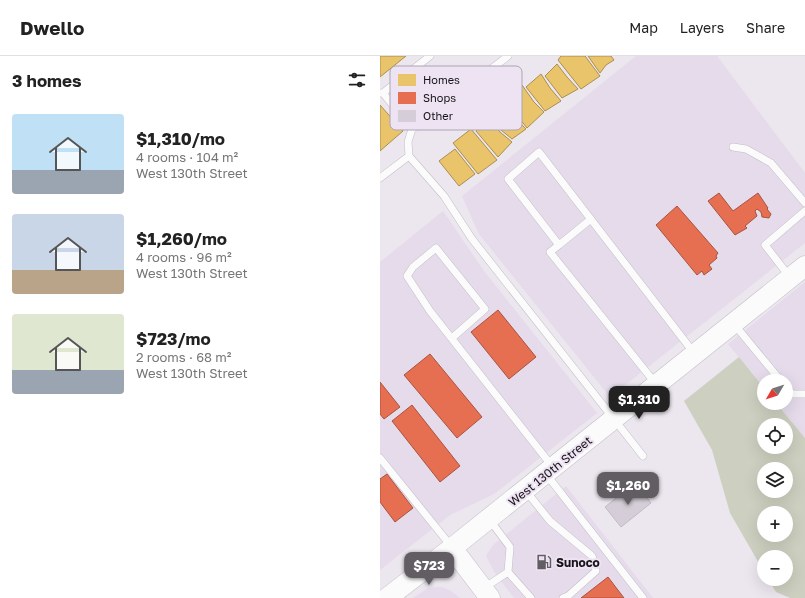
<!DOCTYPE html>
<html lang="en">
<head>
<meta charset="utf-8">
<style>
  body { margin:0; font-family:"Golos Text",sans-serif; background:#f2f2f2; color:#222; height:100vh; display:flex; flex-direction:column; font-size:15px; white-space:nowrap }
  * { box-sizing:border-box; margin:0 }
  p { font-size:13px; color:#767676 }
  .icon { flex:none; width:22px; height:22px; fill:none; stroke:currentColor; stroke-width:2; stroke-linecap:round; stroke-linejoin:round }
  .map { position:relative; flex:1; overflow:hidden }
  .details { display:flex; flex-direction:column; background:#fff; width:380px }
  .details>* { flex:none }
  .needle { width:26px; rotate:231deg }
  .controls { position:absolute; left:377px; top:318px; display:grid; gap:8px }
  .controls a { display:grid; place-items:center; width:36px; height:36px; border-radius:50%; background:#fff; box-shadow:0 4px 16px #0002; font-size:20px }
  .price { position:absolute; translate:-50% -34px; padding:0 9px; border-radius:8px; background:#625d63; color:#fff; font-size:13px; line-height:26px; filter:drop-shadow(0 1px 2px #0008) }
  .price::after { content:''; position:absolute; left:50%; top:24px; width:12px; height:9px; margin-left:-6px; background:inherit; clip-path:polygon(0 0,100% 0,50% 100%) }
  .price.current { background:#222; color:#fff }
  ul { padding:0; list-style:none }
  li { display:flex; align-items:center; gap:12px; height:100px; padding:0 12px }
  li span { display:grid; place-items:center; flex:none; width:112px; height:80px; border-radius:4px; color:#555 }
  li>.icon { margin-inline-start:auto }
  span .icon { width:48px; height:48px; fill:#fffc; stroke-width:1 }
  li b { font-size:17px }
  h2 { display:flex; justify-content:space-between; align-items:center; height:48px; padding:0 12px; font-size:17px }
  header { display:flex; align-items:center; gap:24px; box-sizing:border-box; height:56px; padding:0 20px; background:#fff; border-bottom:1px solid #e0e0e0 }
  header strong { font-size:19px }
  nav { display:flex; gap:22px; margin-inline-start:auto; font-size:14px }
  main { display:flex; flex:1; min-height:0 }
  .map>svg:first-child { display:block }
  .built { fill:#e5dbeb }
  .green { fill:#cdd0c0; fill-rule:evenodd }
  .homes { fill:#e9c46a; stroke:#aa8f51 }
  .shops { fill:#e76f51; stroke:#a95340 }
  .building { fill:#d5ced8; stroke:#c1bdc3 }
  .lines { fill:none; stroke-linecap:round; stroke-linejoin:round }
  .lane-casing { stroke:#c2bec4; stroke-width:8 }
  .secondary-casing { stroke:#c2bec4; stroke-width:21 }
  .lane { stroke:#fcfbfc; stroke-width:7 }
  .secondary { stroke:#fcfbfc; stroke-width:20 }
  .labels { text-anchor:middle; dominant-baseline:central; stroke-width:4; stroke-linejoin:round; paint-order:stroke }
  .street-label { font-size:12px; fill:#171318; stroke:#ede3f2 }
  .poi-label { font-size:12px; font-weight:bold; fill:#171318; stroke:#ede3f2; text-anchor:start }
  .key { fill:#ede3f2; stroke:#ada5b1; stroke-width:1 }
  .key-label { font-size:11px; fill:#171318 }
</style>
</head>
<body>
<header>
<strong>Dwello</strong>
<nav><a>Map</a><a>Layers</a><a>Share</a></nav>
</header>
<main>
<section class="details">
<h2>3 homes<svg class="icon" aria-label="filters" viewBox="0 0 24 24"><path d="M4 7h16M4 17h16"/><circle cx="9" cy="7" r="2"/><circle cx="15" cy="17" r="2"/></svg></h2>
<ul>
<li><span style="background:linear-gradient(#bfe0f5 70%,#9aa5b1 0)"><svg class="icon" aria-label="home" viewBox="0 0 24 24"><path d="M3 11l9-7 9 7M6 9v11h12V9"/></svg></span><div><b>$1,310/mo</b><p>4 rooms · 104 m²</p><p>West 130th Street</p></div></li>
<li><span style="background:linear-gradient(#c9d6e8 70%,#b9a48a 0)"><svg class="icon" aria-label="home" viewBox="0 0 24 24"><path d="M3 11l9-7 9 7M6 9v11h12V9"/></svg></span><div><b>$1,260/mo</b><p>4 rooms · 96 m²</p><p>West 130th Street</p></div></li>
<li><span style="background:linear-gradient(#dfe7d0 70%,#9aa5b1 0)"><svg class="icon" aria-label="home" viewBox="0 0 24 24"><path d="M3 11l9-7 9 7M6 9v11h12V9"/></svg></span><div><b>$723/mo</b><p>2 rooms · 68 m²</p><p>West 130th Street</p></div></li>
</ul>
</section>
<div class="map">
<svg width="425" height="542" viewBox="0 0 425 542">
  <rect width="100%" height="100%" fill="#ece6ee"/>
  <path class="built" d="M256,0H337L425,117V187L230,341L99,178L82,140Z
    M63,155L104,215L217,357L114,438L70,459L0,514V206Z
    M425,226V382L396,347H406V325H384V332L348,288Z
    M186,430L273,542H134L115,517L106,500L113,489Z
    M62,531L71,535L80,542H33L48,532Z"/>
  <path class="green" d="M359,301L384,332V347H396L425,382V542H410L396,536L388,523H406V501H384V516L350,457L332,394L304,345ZM384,369H406V391H384ZM384,413H406V435H384ZM384,457H406V479H384Z"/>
  <path class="homes" d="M0,0H26L0,21Z
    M181,0H205L220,20L201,33L178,4Z
    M208,0H231L234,4L226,9L220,17Z
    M177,8L187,21L198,33L182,42L165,20Z
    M161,18L170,32L181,45L165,55L146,31Z
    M142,29L154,46L164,56L147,72L124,43Z
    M123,47L135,62L146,73L132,83L121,74L110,59Z
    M0,49L23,75L0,95Z
    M110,63L120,76L132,86L118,101L96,75Z
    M91,73L117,104L98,118L73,87Z
    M75,93L95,118L79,130L59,105Z"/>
  <path class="shops" d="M339,137L353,155L378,137L388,152L387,153L391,158L389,162L382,161L381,156L377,153L375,155L377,160L365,170L367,172L355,179L328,145Z
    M297,150L338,197L336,200L337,202L329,209L332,213L324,219L322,215L317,219L276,169Z
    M118,254L156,301L129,323L91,276Z
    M50,298L102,361L77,382L24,319Z
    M0,326L20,351L4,363L0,358Z
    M32,349L80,410L60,426L12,365Z
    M7,418L33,452L15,466L0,446V423Z
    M228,521L244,542H201Z"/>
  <path class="building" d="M258,430L271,447L241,471L225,451L241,438L243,442Z"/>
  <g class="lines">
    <g class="lane-casing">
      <path id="lane" d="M128,0L36,71L32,73L28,86L29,100L64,140L92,183L263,400
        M0,37H3L50,0
        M3,37L32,73
        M353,91L366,93L391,107L425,147
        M0,122L29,100
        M211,163L179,189L128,123L159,96L314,297
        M179,189L170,196L276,328
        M409,220L385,189L425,155
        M354,268L401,325
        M72,282L105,253L56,192L33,211L27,220L50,255L172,410
        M406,330L412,338H425
        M0,402L71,490
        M166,418L263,542
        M146,435L170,465L212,500L215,508L216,515L188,540L183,542
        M109,463L130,491L128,516
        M104,532L128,516L151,542"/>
    </g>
    <g class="secondary-casing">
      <path id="secondary" d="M72,492L110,542
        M7,542L72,492L425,210"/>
    </g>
    <use href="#lane" class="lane"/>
    <use href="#secondary" class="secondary"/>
  </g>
  <defs>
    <g id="fuel-bare" transform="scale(1.2)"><path d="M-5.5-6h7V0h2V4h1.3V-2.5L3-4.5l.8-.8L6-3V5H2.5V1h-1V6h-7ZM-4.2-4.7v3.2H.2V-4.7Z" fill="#625d63" stroke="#ede3f2" stroke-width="2.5" paint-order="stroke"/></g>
  </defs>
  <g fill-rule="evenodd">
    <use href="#fuel-bare" x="164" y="506"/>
  </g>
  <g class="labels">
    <g class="street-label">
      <text transform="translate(170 415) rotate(-39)">West 130th Street</text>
    </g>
    <g class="poi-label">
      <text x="176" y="506">Sunoco</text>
    </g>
  </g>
  <rect x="10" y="10" width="132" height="64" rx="6" class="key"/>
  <rect x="18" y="18" width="18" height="12" fill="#e9c46a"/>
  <rect x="18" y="36" width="18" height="12" fill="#e76f51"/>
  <rect x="18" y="54" width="18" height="12" fill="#d5ced8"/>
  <g class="key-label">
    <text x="43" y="28">Homes</text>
    <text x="43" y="46">Shops</text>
    <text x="43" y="64">Other</text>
  </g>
</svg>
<div class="controls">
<a><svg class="needle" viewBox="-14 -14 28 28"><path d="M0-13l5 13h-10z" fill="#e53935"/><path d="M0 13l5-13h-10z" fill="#767676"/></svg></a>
<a><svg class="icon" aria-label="locate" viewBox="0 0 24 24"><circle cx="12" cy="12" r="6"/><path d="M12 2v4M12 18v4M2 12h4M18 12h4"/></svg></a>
<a><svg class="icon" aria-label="layers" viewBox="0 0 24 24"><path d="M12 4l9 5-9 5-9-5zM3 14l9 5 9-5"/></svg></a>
<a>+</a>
<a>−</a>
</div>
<b class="price current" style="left:259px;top:364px">$1,310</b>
<b class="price" style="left:248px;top:450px">$1,260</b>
<b class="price" style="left:49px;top:530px">$723</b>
</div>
</main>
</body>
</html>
